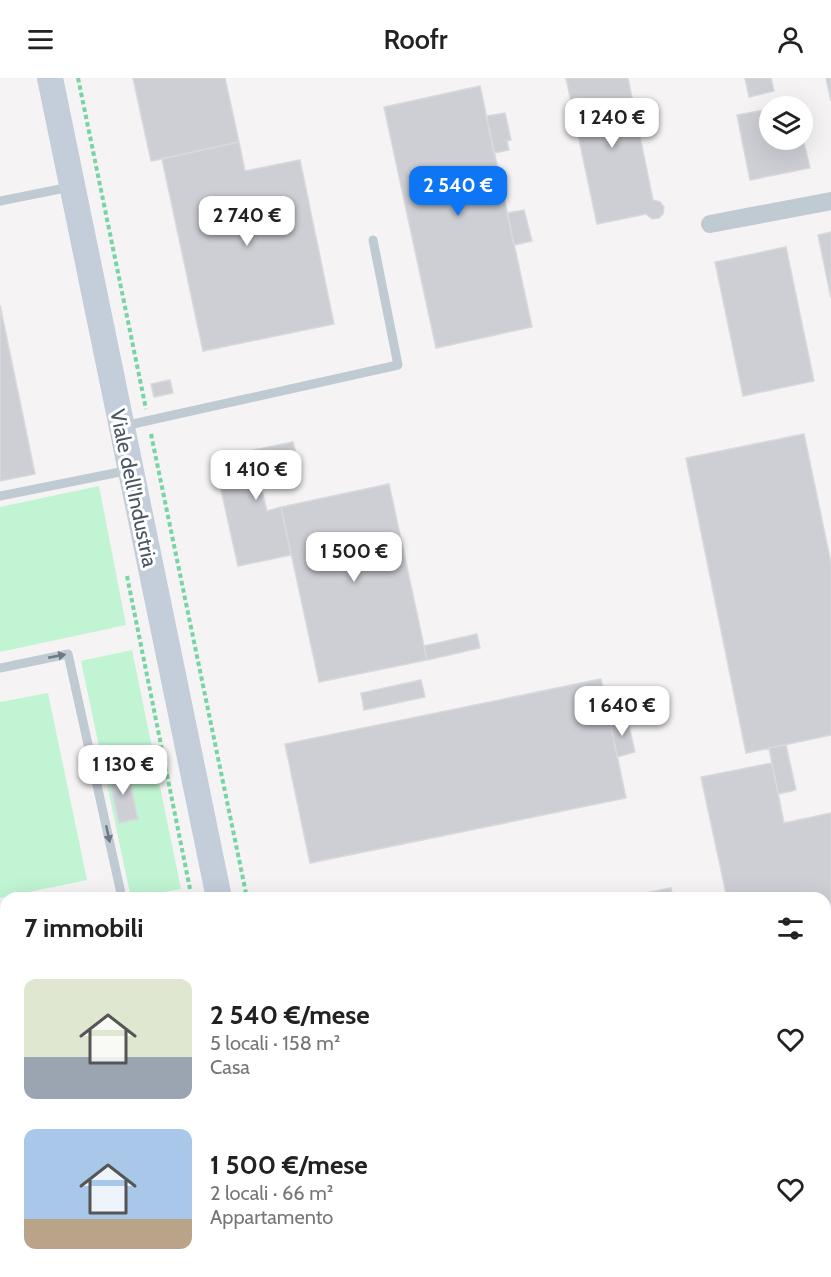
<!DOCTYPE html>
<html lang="it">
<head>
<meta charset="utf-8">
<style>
  body { margin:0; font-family:Cabin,sans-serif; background:#f2f2f2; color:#222; height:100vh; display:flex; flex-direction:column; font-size:22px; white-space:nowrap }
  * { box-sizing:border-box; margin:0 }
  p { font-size:20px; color:#767676 }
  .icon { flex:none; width:33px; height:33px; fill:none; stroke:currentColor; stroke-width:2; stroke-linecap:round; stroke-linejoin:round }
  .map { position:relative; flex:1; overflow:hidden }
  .details { position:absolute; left:0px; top:814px; width:831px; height:386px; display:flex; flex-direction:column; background:#fff; border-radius:18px 18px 0 0; box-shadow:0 6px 24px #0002 }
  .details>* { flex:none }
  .controls { position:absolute; left:759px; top:18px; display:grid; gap:12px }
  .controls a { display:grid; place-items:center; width:54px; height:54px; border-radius:50%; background:#fff; box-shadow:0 6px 24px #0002; font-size:30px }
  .price { position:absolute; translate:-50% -51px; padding:0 14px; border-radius:12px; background:#fff; color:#222; font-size:20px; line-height:39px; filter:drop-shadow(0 2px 3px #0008) }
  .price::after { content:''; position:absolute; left:50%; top:36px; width:18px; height:14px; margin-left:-9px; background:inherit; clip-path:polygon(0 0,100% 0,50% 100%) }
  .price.selected { background:#0e75f4; color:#fff }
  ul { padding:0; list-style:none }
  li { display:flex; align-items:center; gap:18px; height:150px; padding:0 24px }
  li span { display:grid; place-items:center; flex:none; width:168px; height:120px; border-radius:12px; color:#555 }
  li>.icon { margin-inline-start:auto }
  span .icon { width:72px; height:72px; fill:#fffc; stroke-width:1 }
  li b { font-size:26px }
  h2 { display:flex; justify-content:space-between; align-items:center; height:72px; padding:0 24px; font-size:26px }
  header { display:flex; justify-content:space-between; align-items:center; height:78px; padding:0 24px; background:#fff; font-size:27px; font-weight:600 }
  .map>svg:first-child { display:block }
  .green { fill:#c0f4d3 }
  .building { fill:#cdcfd5; stroke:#d7d9de; stroke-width:1.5 }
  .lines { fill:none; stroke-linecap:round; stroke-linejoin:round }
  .path { stroke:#75d5a4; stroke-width:4; stroke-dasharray:4.5 3; stroke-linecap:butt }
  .lane { stroke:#c0cad3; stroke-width:9 }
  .street { stroke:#c0cad3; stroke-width:18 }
  .secondary { stroke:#c3ceda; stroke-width:26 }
  .oneway { fill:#6d7984 }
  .labels { text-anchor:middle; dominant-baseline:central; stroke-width:6; stroke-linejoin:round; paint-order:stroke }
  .street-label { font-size:21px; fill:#495662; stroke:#fff }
</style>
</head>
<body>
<header><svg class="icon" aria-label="menu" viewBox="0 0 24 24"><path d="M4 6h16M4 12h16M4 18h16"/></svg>Roofr<svg class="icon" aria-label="person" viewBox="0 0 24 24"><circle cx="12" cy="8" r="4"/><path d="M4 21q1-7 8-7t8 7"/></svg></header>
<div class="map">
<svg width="831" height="1199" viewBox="0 0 831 1199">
  <rect width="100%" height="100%" fill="#f5f3f3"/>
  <path class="green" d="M99,408L126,547L0,574V429Z
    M132,572L181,811L131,820L81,583Z
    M48,615L87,802L0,820V624Z
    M6,871V904L0,905V873Z
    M232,1194H261L262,1199H233Z"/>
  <path class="building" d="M133,0H225L239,64L151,83Z
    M566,0H628L653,122L660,124L664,129L663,136L659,140L652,141L646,136L597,146Z
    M745,0H771L774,13L749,19Z
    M826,0H831V23Z
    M480,8L532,249L436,270L384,29Z
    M770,31V62H802V56L810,90L750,102L737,37Z
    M505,35L511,62L507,63L509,72L494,75L486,38Z
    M239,64L245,93L300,82L334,246L203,273L162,81Z
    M524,132L532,163L514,167L507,135Z
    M831,154V220L818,157Z
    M786,169L814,303L743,318L715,184Z
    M0,227L35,396L0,403Z
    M170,302L173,315L154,319L151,306Z
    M804,356L831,485V657L746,675L686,380Z
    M293,364L301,397L260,405L267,433L281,429L291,477L238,488L214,380Z
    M389,406L427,582L319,604L281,429Z
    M477,556L480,570L427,582L424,568Z
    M601,601L626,720L310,785L285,666Z
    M421,602L425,619L364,632L361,615Z
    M627,640L635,674L617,679L610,643Z
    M786,667L796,712L778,716L769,670Z
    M772,685L784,745L831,735V888L825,889V820H727L701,699Z
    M127,691L138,741L119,745L108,695Z
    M671,810L673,820H621Z
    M831,888V914L825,915V889Z
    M6,939V1106L0,1107V940Z
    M831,1027V1182L825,1183V1028Z
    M6,1169V1194H180L181,1199H0V1170Z
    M363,1194H662L638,1199H364Z"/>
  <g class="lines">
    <path class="path" d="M78,0L146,331
      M151,356L247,820
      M127,498L190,811
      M268,1194L269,1199
      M324,1194L325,1199"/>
    <path class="lane" d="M0,123L70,109
      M124,348L398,287L373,162
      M0,418L130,392
      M0,590L68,576L122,820
      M198,820L215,817
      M0,860L6,859
      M0,918L6,917
      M0,1140L6,1138
      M203,1194L204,1199"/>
    <path class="street" d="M710,146L831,123"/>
    <path class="secondary" d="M50,0L219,820
      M296,1194L297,1199"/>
  </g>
  <defs><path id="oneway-solid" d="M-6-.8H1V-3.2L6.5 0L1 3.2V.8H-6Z" transform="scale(1.5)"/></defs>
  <g class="oneway">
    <use href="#oneway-solid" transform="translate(57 578) rotate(-11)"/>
    <use href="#oneway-solid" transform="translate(108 756) rotate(78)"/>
  </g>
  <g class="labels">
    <g class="street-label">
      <text transform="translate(134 410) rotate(78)">Viale dell'Industria</text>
    </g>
  </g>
</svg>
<div class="controls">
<a><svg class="icon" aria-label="layers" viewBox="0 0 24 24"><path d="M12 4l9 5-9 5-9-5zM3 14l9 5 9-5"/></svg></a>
</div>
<b class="price" style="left:612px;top:71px">1 240 €</b>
<b class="price selected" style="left:458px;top:139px">2 540 €</b>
<b class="price" style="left:247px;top:169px">2 740 €</b>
<b class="price" style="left:256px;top:423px">1 410 €</b>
<b class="price" style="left:354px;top:505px">1 500 €</b>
<b class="price" style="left:622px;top:659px">1 640 €</b>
<b class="price" style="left:123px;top:718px">1 130 €</b>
<section class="details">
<h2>7 immobili<svg class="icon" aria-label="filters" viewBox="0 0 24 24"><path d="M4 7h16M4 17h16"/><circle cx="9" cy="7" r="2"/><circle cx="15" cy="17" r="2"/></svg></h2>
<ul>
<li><span style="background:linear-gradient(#dfe7d0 65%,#9aa5b1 0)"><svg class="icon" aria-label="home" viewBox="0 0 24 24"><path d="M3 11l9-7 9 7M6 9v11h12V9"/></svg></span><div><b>2 540 €/mese</b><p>5 locali · 158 m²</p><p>Casa</p></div><svg class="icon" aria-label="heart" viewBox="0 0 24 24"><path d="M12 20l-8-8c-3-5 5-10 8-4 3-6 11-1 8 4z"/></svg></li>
<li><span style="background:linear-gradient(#a9c7e8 75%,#b9a48a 0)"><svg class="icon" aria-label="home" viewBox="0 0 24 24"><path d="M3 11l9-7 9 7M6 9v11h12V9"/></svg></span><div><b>1 500 €/mese</b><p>2 locali · 66 m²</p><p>Appartamento</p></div><svg class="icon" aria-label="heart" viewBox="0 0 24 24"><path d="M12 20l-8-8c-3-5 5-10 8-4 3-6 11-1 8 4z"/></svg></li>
</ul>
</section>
</div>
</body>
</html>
